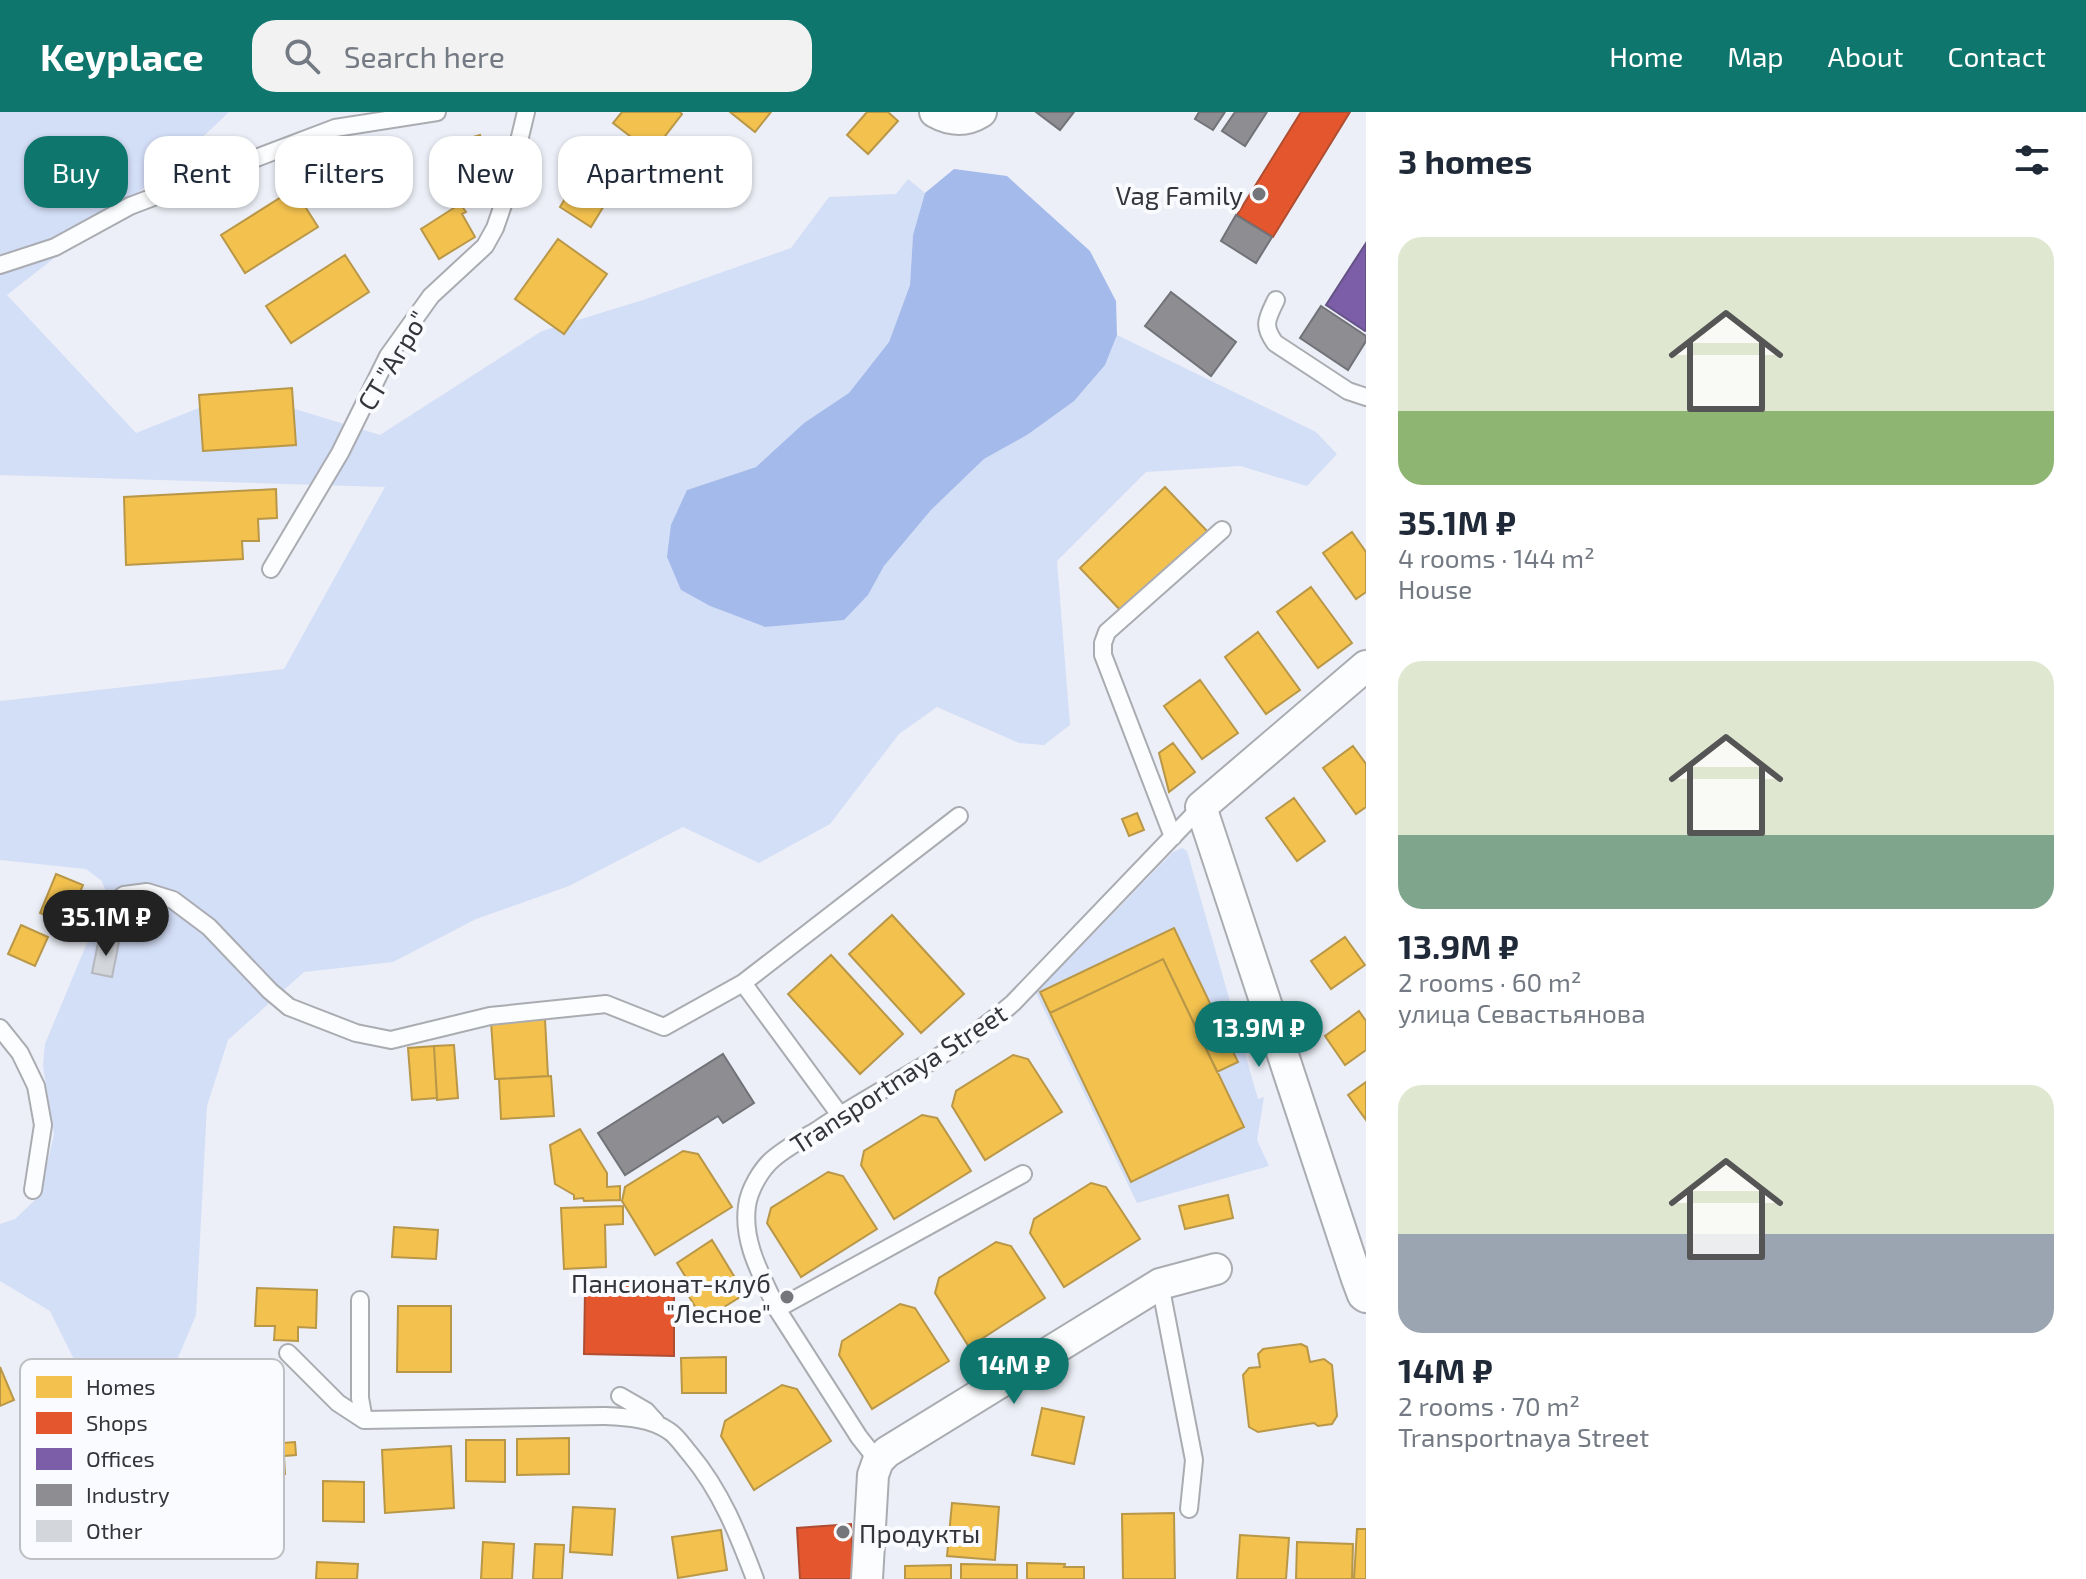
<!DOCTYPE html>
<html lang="en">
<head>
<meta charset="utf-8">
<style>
  body { margin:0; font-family:"Exo 2",sans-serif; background:#f2f2f3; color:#1f2937; height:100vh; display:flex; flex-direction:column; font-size:30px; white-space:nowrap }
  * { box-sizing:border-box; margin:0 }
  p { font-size:26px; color:#747a83 }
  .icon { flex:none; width:44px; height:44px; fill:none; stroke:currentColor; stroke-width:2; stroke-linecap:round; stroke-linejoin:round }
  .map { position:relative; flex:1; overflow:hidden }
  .details { display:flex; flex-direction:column; background:#fff; width:720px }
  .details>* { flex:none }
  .hud { position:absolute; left:24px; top:24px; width:760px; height:72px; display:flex; gap:16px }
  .price { position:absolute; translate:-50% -68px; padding:0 18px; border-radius:28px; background:#0f766e; color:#fff; font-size:26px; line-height:52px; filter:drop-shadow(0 2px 4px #0008) }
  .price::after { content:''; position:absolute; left:50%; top:48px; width:24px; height:18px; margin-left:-12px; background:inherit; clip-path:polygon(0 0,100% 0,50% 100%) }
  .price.selected { background:#222; color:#fff }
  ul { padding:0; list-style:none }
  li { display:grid; align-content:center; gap:16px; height:424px; padding:0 32px }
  li span { display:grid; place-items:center; height:248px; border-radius:24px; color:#555 }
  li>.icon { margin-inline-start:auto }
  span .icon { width:144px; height:144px; fill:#fffc; stroke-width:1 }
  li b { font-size:34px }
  h2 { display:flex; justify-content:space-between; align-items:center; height:96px; padding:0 32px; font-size:34px }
  .tag { padding:0 28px; border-radius:24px; background:#fff; box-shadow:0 2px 6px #0004; font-size:28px; line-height:72px }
  .tag.selected { background:#0f766e; color:#fff }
  header { display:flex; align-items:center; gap:48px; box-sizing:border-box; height:112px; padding:0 40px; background:#0f766e; color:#fff }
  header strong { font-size:38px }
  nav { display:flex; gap:44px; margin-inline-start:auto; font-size:28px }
  .search { width:560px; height:72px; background:#f2f2f3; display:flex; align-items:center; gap:20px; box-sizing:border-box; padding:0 28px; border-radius:24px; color:#747a83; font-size:30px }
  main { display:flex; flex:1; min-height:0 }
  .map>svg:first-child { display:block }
  .green { fill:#d3def7 }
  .water { fill:#a4baeb }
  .homes { fill:#f2c14e; stroke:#b99748; stroke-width:2 }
  .shops { fill:#e4572e; stroke:#af4d32; stroke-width:2 }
  .offices { fill:#7b5ea7; stroke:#655286; stroke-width:2 }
  .industry { fill:#8d8d92; stroke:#727378; stroke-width:2 }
  .building { fill:#d3d6db; stroke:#b6b8be; stroke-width:2 }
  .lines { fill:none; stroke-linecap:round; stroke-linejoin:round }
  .service-casing { stroke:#aaacb2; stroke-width:20 }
  .minor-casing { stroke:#aaacb2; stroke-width:34 }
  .service { stroke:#fcfdfe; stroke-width:16 }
  .minor { stroke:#fcfdfe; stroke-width:30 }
  .poi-dot { fill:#74767c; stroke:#fafbfe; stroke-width:3 }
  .labels { text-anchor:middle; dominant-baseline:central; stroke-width:8; stroke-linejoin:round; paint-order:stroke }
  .poi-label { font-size:26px; fill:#33353a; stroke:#fafbfe; text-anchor:end }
  .street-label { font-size:26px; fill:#33353a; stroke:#fafbfe }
  .key { fill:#fafbfe; stroke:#bec0c3; stroke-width:2 }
  .key-label { font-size:22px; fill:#33353a }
</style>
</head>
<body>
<header>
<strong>Keyplace</strong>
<div class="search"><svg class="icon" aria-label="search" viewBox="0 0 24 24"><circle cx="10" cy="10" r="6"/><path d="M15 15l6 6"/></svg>Search here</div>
<nav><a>Home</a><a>Map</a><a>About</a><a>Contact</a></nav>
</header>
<main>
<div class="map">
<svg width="1366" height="1467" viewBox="0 0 1366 1467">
  <rect width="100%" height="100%" fill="#eceff7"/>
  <path class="green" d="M0,0H229L172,54L7,183L136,321L239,280L380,323L542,219L643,188L791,136L829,85L896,82L908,67L925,81L913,123L910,173L889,230L849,282L804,311L756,355L687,378L681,478L710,494L765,515L844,507L868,483L884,454L931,398L984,347L1027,323L1105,253L1117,223L1316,320L1337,342L1307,374L1240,354L1146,360L1057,449L1070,613L1044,633L1019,631L937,595L899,622L830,712L759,751L683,715L569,774L476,807L393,850L304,860L228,928L207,994L196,1203L170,1265L126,1303L96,1292L50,1199L0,1169V1112L15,1107L39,1084L54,1023L43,954L45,932L107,783L102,769L86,757L0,748V589L284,557L385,375L0,363Z
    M1182,736L1187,739L1258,987L1264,985L1257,1028L1269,1054L1137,1091L1036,881L1173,740Z"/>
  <path class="water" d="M954,57L1007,64L1090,139L1116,189L1117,223L1105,253L1074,289L1027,323L984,347L931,398L884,454L868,483L844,508L765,515L710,494L681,478L667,445L671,413L687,378L756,355L804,311L849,281L889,230L910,173L913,123L925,81Z"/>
  <path class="homes" d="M622,0H680L682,2L652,41L613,11Z
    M730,0H771L755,20Z
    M867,0H888L898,9L868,42L847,23Z
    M480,23L484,35L489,33L492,46L488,47L491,58L443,72L440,61L437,62L433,49L437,48L433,37Z
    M577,67L608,87L591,115L560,95Z
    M294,77L318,115L245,161L221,123Z
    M460,92L466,100L462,102L475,125L439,147L421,117Z
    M558,127L607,162L564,222L515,187Z
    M345,143L369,180L291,231L266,194Z
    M292,276L296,333L203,339L199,283Z
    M1165,375L1208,420L1124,502L1080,456Z
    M276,377L277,406L258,407L259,429H242L243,447L126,453L124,385Z
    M1352,420L1366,440V480L1356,487L1323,441Z
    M1311,475L1352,531L1318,556L1277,500Z
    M1258,520L1300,578L1266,602L1225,545Z
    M1200,568L1238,621L1202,647L1164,594Z
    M1173,631L1195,660L1169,680L1159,641Z
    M1353,634L1366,652V695L1356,702L1323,656Z
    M1294,686L1325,729L1297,749L1266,706Z
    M1137,701L1144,718L1129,724L1122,707Z
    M56,762L83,773L66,812L40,801Z
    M892,803L964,882L921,921L849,842Z
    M21,813L48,825L35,854L8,842Z
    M1174,816L1238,950L1217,960L1163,847L1050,901L1040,880Z
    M1345,825L1365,853L1331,877L1311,849Z
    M831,843L903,922L860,962L788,882Z
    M1163,847L1244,1015L1131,1070L1050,901Z
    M1359,899L1366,909V938L1345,953L1325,924Z
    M545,907L548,964L495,967L491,910Z
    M454,933L458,986L437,988L434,934Z
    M434,934L437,986L412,988L408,936Z
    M1013,943L1028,947L1062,1000L985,1048L952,994L956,979Z
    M551,964L554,1004L501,1007L499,967Z
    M1366,970V1008L1348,983Z
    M922,1003L937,1006L971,1059L894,1107L861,1053L864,1039Z
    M580,1017L607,1061V1075L620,1074V1088L584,1089L583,1086L574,1087V1083L555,1072L550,1033Z
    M683,1039L698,1042L732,1095L655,1143L622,1089L625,1075Z
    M828,1060L843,1064L877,1117L801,1165L767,1111L771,1096Z
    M1091,1071L1106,1075L1140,1127L1064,1175L1030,1121L1034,1107Z
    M1228,1083L1233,1106L1185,1117L1179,1094Z
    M623,1094V1112L605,1113L606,1155L564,1157L561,1096Z
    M394,1115L438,1118L436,1147L392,1145Z
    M712,1128L745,1182L703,1208L687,1181L693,1177L677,1151Z
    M996,1130L1011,1134L1045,1186L969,1235L935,1181L939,1166Z
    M257,1176L317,1178L316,1216L298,1215V1229L274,1228L275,1214H255Z
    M900,1192L915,1196L949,1249L872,1297L839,1243L842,1229Z
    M398,1194H451V1260H397Z
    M1301,1232L1307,1235L1310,1250L1324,1247L1332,1253L1337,1304L1332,1312L1318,1314L1314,1311L1258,1320L1249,1315L1243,1263L1249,1256L1260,1255L1258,1242L1263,1237Z
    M726,1245V1281H682L681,1246Z
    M0,1255L14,1288L0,1294Z
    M782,1273L797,1277L831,1329L754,1378L721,1324L725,1309Z
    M1042,1296L1084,1305L1074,1352L1032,1343Z
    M281,1311L282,1331L295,1330L296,1343L284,1344L285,1362L254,1365L250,1313Z
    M569,1326V1362L517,1363V1327Z
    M466,1328H505V1370L466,1369Z
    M451,1334L454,1396L385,1401L382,1338Z
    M323,1369L364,1370V1410L323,1409Z
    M952,1391L999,1395L995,1448L947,1444Z
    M573,1395L615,1397L612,1443L570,1440Z
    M1174,1401L1175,1467H1123L1122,1402Z
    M1357,1417H1366V1467H1354Z
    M721,1418L727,1458L678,1466L672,1425Z
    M1240,1423L1289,1426L1286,1467H1237Z
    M483,1430L514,1432L512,1467H481Z
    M1297,1430L1353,1432L1352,1467H1296Z
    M535,1432L564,1433L562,1467H533Z
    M317,1450L358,1452L357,1467H316Z
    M1027,1451L1065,1452L1064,1455H1084V1467H1027Z
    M961,1452L1017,1453V1467H961Z
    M951,1453V1467H905V1454Z"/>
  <path class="shops" d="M1301,0H1350L1273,125L1237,103Z
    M596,1169H664L674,1181V1244L584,1242L585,1179Z
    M851,1412L854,1467H800L797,1416Z"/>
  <path class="offices" d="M1366,131V218L1365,219L1326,193Z"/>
  <path class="industry" d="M1036,0H1074L1060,18Z
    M1199,0H1225L1213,18L1195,7Z
    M1235,0H1267L1245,34L1222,19Z
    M1236,103L1272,125L1256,151L1221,129Z
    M1171,180L1236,230L1211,264L1145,214Z
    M1321,194L1366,224V229L1348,258L1300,226Z
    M723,942L754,991L723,1011L718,1004L625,1063L598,1021Z"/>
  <path class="building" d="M99,826L119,830L112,865L92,861Z"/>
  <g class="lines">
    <g class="service-casing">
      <path id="service" d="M0,153L55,135L130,94L335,16L437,0
        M1276,188C1267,207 1262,213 1275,231L1348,279L1366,285
        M271,457L340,341L388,244L431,184L485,134L495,116L505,87L526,0
        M1173,725L1103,543V531L1107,520L1222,418
        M100,801L124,783L147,780L173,788L209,815L270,879L289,895L356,921L391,928L490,904L606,892L664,915L743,871L959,704
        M743,871L840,1003
        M0,916L20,941L36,974L43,1013L33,1078
        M1160,1172L1194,1348L1189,1397
        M360,1188V1286L364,1308
        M777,1197C762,1164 742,1131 747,1094C749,1078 761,1057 773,1047C787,1035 804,1026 819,1017C883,974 955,942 1013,891L1201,695
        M288,1241L338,1291L364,1308L604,1304C625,1305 651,1306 669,1319C677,1324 683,1334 690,1342C721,1379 738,1422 755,1467
        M620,1284L646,1299L656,1310
        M878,1349L859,1325L777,1197L1023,1062"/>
    </g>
    <g class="minor-casing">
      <path id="minor" d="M935,0C951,9 965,10 981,0
        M1366,554L1201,695L1357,1167L1363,1183L1366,1185
        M867,1467L873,1363L878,1349L887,1340L1160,1172L1216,1157"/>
    </g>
    <use href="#service" class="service"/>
    <use href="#minor" class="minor"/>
  </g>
  <g class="poi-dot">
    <circle cx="1259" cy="82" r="8"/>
    <circle cx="787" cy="1185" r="8"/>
    <circle cx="843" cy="1420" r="8"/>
  </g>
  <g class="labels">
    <g class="poi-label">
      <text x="1243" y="82">Vag Family</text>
      <text x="771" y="1170">Пансионат-клуб<tspan x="771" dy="30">"Лесное"</tspan></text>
      <text x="859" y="1420" text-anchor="start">Продукты</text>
    </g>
    <g class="street-label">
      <text transform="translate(392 248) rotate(-59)">СТ "Агро"</text>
      <text transform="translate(898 966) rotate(-33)">Transportnaya Street</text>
    </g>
  </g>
  <rect x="20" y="1247" width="264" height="200" rx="12" class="key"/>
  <rect x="36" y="1264" width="36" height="22" fill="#f2c14e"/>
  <rect x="36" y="1300" width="36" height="22" fill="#e4572e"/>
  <rect x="36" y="1336" width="36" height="22" fill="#7b5ea7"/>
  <rect x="36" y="1372" width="36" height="22" fill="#8d8d92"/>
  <rect x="36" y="1408" width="36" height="22" fill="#d3d6db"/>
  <g class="key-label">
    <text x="86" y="1283">Homes</text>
    <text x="86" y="1319">Shops</text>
    <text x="86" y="1355">Offices</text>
    <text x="86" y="1391">Industry</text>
    <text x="86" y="1427">Other</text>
  </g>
</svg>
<b class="price selected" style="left:106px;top:846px">35.1M ₽</b>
<b class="price" style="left:1259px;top:957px">13.9M ₽</b>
<b class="price" style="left:1014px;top:1294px">14M ₽</b>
<div class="hud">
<a class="tag selected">Buy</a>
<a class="tag">Rent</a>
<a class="tag">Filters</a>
<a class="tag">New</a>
<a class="tag">Apartment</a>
</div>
</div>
<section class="details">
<h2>3 homes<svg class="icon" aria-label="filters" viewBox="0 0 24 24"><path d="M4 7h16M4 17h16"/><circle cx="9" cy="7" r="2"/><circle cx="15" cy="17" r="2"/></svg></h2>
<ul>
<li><span style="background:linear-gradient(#dfe7d0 70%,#8fb573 0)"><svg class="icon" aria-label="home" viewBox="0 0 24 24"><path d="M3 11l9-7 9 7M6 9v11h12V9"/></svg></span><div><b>35.1M ₽</b><p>4 rooms · 144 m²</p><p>House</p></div></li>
<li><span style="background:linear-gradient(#dfe7d0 70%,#7fa58c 0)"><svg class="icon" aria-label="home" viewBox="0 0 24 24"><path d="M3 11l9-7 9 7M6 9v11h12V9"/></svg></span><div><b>13.9M ₽</b><p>2 rooms · 60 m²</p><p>улица Севастьянова</p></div></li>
<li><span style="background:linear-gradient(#dfe7d0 60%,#9aa5b1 0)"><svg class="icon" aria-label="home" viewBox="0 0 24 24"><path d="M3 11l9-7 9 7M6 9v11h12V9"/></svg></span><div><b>14M ₽</b><p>2 rooms · 70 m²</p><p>Transportnaya Street</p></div></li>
</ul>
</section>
</main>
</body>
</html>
